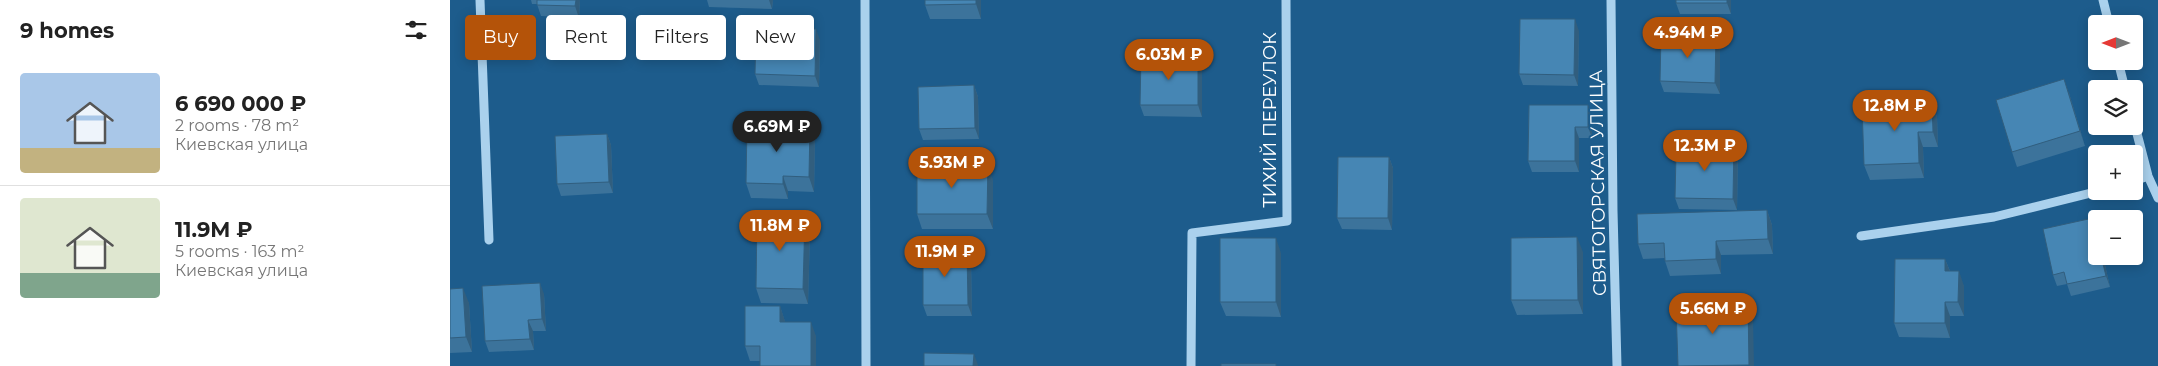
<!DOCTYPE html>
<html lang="en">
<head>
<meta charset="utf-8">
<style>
  body { margin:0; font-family:Montserrat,sans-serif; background:#f2f2f2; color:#222; height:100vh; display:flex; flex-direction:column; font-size:19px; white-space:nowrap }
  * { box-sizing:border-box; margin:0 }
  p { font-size:16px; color:#767676 }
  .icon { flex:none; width:28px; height:28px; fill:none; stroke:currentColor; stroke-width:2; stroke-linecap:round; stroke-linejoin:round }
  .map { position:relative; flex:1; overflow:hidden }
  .panel { display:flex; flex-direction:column; background:#fff; width:450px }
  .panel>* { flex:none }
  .guide { position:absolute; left:15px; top:15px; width:475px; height:45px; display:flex; gap:10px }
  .needle { width:32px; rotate:270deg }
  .tools { position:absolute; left:1638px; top:15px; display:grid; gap:10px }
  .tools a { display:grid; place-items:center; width:55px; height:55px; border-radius:5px; background:#fff; box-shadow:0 2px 12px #0003; font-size:25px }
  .price { position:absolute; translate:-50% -42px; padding:0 11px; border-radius:18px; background:#b45309; color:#fff; font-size:16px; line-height:32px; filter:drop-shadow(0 1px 2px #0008) }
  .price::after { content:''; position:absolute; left:50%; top:30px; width:15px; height:11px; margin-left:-8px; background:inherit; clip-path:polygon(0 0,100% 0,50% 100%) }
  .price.selected { background:#222; color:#fff }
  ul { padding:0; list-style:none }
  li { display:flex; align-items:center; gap:15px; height:125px; padding:0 20px }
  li+li { border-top:1px solid #e0e0e0 }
  li span { display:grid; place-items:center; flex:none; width:140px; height:100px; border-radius:5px; color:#555 }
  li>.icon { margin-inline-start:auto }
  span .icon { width:60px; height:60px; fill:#fffc; stroke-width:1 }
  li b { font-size:21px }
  h2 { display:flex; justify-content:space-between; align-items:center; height:60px; padding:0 20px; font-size:21px }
  .tag { padding:0 18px; border-radius:5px; background:#fff; box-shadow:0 2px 12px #0003; font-size:18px; line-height:45px }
  .tag.selected { background:#b45309; color:#fff }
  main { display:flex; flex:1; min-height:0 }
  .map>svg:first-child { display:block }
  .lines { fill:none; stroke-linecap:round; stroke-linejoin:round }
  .minor { stroke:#aad1ed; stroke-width:9 }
  .wall { fill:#3c739b }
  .shaded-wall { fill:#315e7e }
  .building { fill:#4686b4; stroke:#315e7e }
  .labels { text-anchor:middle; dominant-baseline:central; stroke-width:4; stroke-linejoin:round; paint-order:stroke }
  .street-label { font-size:18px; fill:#fff; stroke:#1d5c8c }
</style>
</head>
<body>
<main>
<section class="panel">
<h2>9 homes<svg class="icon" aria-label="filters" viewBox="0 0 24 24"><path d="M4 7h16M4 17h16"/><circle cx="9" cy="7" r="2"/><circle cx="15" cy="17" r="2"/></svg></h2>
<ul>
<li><span style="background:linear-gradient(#a9c7e8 75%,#c2b280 0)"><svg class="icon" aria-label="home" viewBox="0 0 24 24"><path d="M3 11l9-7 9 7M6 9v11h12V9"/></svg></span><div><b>6 690 000 ₽</b><p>2 rooms · 78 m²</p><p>Киевская улица</p></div></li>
<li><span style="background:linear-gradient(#dfe7d0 75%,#7fa58c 0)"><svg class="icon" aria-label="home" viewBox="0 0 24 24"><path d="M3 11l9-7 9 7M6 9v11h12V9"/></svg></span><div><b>11.9M ₽</b><p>5 rooms · 163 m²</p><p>Киевская улица</p></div></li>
</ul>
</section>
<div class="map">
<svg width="1708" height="366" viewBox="0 0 1708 366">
  <rect width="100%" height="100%" fill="#1d5c8c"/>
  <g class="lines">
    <path class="minor" d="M30,0L39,240
      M415,0L416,366
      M1161,0L1163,211L1167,366
      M1653,0L1659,24
      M1668,61L1675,89
      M1684,122L1698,176L1708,198
      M1684,181L1698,176
      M1411,236L1544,217L1649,191
      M741,366L742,233L837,221L836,0"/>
  </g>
  <path class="wall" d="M81,0H130L129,18L91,16L87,4H82Z
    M257,0H323L322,9L259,7Z
    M475,0H531V19H480L475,5Z
    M1281,0V14H1230L1226,3Z
    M1129,31L1128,86L1073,85L1069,74Z
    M1266,36L1270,48V94L1214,92L1210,81Z
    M370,40L369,87L309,85L305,74Z
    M748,56L752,67V117L694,116L690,105Z
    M524,85L528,97L529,139L473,140L469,129Z
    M1619,93L1635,146L1567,167L1562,152Z
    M1482,102L1487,117L1488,147H1473L1474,178L1420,180L1414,165Z
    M1079,105L1142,117V138H1129V172H1082L1078,161Z
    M157,134L161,145L163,193L111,196L107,184Z
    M365,139L364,192L338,191V199L301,198L296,183Z
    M1288,156L1287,210L1229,209L1225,198Z
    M939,157L943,168L942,230L892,229L887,218Z
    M543,180V229H472L467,214Z
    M1317,210L1322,225L1323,254L1271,255V274L1220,276L1215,261V258L1193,259L1188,244Z
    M360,232L358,304L311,303L306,288Z
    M1133,252V314L1067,315L1061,300Z
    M831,253V317L776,316L770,302Z
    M1653,256L1660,287L1621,296L1617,284L1607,286L1603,275Z
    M1495,259L1500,271L1514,286V316H1500V338L1449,337L1444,323Z
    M521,262L522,316H477L473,305Z
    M0,289L19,303L22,352L0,353Z
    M94,294L96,331H83L84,350L39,352L35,341Z
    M330,306L335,322L366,336V366L310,361H300L295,346Z"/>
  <path class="shaded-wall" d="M126,0H130L129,18L125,6Z
    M319,0H323L322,9Z
    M526,0H531V19L526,4Z
    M1277,0H1281V14L1277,3Z
    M1125,19L1129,31L1128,86L1124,75Z
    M366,29L370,40L369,87L365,76Z
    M1266,36L1270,48V94L1265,83Z
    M748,56L752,67V117L748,105Z
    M1614,79L1619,93L1635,146L1630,131Z
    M524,85L528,97L529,139L525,128Z
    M1482,102L1487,117L1488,147L1483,132Z
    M1138,105L1142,117V138L1138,127Z
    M360,125L365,139L364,192L359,177Z
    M1125,127L1129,138V172L1125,161Z
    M1468,132L1473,147L1474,178L1469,163Z
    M157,134L161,145L163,193L159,182Z
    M1284,144L1288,156L1287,210L1283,199Z
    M939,157L943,168L942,230L938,218Z
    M538,165L543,180V229L537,214Z
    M333,176L338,191V199L333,184Z
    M1317,210L1322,225L1323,254L1318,239Z
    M355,217L360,232L358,304L353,289Z
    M1127,237L1133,252V314L1128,300Z
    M826,238L831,253V317L826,302Z
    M1266,241L1271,255V274L1266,259Z
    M517,250L521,262L522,316L518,305Z
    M1651,256H1653L1660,287L1656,276Z
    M1495,259L1501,274L1495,271Z
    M1509,271L1514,286V316L1508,302Z
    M90,283L94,294L96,331L92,319Z
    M13,288L19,303L22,352L16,337Z
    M1495,302L1500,316V338L1495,323Z
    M1298,304L1303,319L1304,366H1300L1299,365Z
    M330,306L335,321V336L330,322Z
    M78,320L83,331L84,350L80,339Z
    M361,322L366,336V366H361Z
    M524,354L528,365V366H523Z"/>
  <path class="building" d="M87,0H126L125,6L87,5Z
    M475,0H526V4L475,5Z
    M1226,0H1277V3H1226Z
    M1070,19H1125L1124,75L1069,74Z
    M306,27L366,29L365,76L305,74Z
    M1211,35L1266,36L1265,83L1210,81Z
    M691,56H748V105H690Z
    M1614,79L1630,131L1562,152L1546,100Z
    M524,85L525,128L469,129L468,87Z
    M1482,102L1483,132H1468L1469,163L1414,165L1412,105Z
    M1079,105H1138V127H1125V161H1078Z
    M297,124L360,125L359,177L333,176V184L296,183Z
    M157,134L159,182L107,184L105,136Z
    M1236,143L1284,144L1283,199L1225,198L1226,154H1236Z
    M888,157H939L938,218H887Z
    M467,165H538L537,214H467Z
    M1317,210L1318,239L1266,241V259L1215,261L1214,243L1188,244L1187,214Z
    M307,216L355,217L353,289L306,288Z
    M1643,218L1646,233V256H1651L1656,276L1617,284L1614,272L1603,275L1593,229Z
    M1127,237L1128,300H1061V238Z
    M770,238H826V302H770Z
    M517,250L518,305H473V251Z
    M1445,259H1495V271H1509L1508,302H1495V323H1444Z
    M90,283L92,319L78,320L80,339L35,341L32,286Z
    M13,288L16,337L0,338V289Z
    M1298,304L1299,365L1228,366L1226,307Z
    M295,306H330V322H361V366H310V346H295Z
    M474,353L524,354L523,366H474Z
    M771,364H826V366H771Z"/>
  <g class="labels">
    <g class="street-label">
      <text transform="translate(820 120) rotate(-90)">ТИХИЙ ПЕРЕУЛОК</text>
      <text transform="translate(1148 183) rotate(-91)">СВЯТОГОРСКАЯ УЛИЦА</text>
    </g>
  </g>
</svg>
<div class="tools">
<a><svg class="needle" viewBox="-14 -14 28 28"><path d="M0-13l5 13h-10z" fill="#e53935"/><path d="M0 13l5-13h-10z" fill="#767676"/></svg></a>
<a><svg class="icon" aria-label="layers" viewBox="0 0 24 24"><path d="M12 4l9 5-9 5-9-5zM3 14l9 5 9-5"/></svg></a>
<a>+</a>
<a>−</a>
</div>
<b class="price" style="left:1238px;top:59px">4.94M ₽</b>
<b class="price" style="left:719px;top:81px">6.03M ₽</b>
<b class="price" style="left:1445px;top:132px">12.8M ₽</b>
<b class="price selected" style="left:327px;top:153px">6.69M ₽</b>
<b class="price" style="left:1255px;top:172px">12.3M ₽</b>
<b class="price" style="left:502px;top:189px">5.93M ₽</b>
<b class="price" style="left:330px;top:252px">11.8M ₽</b>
<b class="price" style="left:495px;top:278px">11.9M ₽</b>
<b class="price" style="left:1263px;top:335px">5.66M ₽</b>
<div class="guide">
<a class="tag selected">Buy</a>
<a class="tag">Rent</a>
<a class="tag">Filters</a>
<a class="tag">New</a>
</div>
</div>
</main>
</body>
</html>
